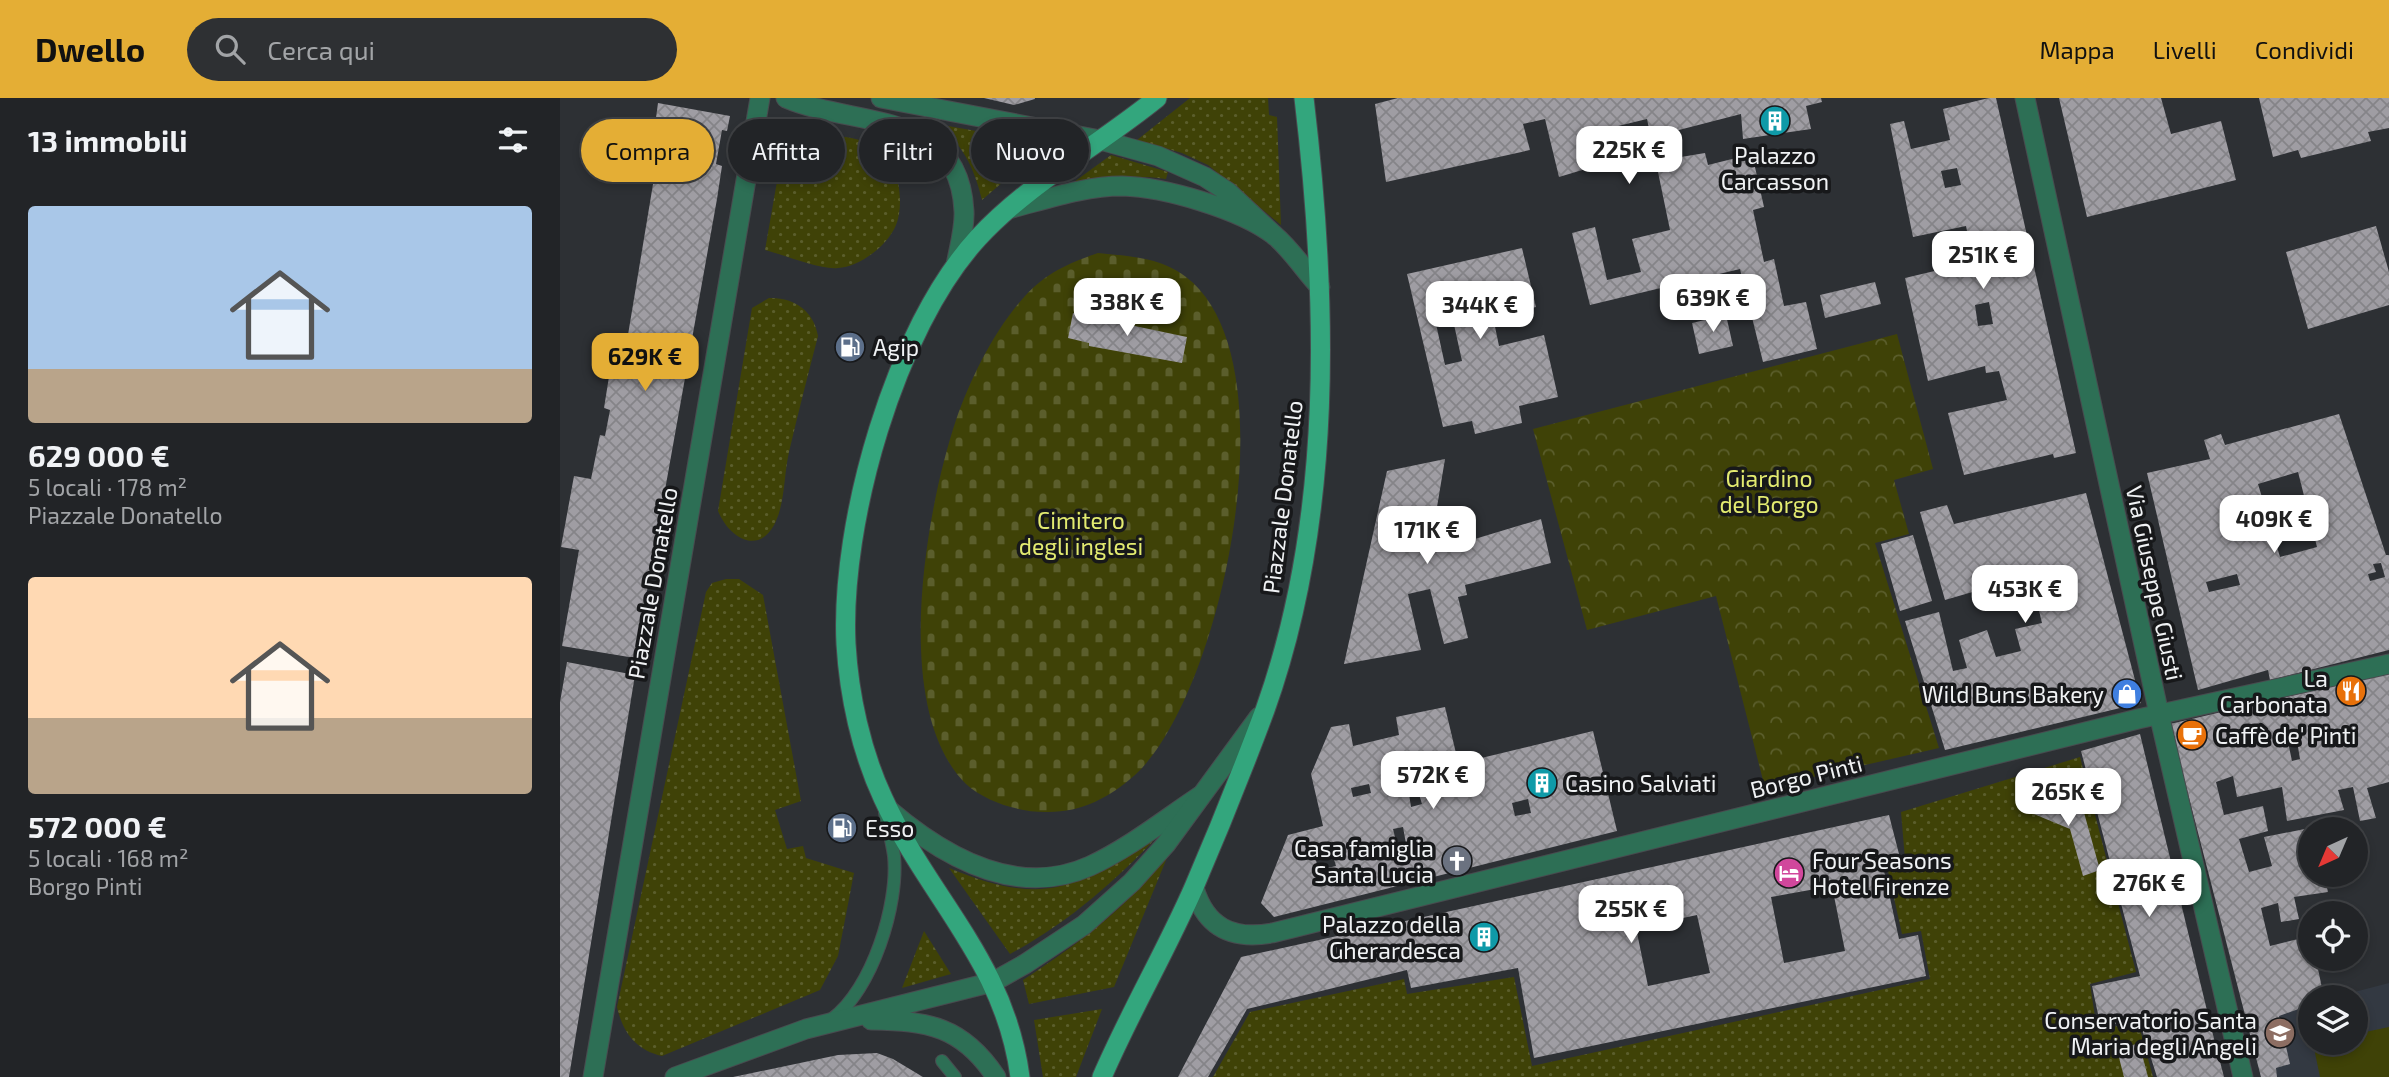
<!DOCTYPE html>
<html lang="it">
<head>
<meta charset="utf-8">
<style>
  body { margin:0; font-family:"Exo 2",sans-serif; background:#2e3033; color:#f1f3f6; height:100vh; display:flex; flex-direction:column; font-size:26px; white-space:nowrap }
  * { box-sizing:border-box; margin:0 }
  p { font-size:23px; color:#a2a4a7 }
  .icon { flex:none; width:38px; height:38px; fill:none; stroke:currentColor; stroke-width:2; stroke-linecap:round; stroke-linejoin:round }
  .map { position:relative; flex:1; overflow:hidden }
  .panel { display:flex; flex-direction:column; background:#222427; width:560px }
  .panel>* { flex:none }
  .top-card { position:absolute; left:21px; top:21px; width:665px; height:63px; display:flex; gap:14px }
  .needle { width:46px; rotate:224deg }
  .controls { position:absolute; left:1738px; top:719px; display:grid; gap:14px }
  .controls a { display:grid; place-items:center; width:70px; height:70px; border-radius:50%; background:#222427; box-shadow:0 4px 10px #0003,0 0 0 2px #3f4144; font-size:35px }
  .price { position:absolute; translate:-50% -60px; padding:0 16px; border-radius:14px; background:#fff; color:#222; font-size:23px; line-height:46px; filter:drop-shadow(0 2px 4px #0008) }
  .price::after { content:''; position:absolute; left:50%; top:42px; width:21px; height:16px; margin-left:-10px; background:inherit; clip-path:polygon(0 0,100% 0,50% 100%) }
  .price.selected { background:#e4ae35; color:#111 }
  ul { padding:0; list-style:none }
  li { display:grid; align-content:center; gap:14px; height:371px; padding:0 28px }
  li span { display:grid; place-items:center; height:217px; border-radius:7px; color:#555 }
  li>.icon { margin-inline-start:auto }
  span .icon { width:126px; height:126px; fill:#fffc; stroke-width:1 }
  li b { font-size:30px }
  h2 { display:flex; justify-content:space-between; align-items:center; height:84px; padding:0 28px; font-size:30px }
  .tag { padding:0 24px; border-radius:32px; background:#222427; box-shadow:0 4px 10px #0003,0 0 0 2px #3f4144; font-size:24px; line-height:63px }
  .tag.selected { background:#e4ae35; color:#111 }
  header { display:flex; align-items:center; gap:42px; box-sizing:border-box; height:98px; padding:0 35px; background:#e4ae35; color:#111 }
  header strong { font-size:33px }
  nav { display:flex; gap:38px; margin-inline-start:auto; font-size:24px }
  .search { width:490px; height:63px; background:#2e3033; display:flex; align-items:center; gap:18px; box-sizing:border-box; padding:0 24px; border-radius:38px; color:#a2a4a7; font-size:26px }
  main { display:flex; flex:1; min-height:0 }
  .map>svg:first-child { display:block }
  .built { fill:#333942 }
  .grass { fill:url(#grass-dots) }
  .forest { fill:url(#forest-crowns) }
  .cemetery { fill:url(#cemetery-stones) }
  .pitch { fill:#3f4207 }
  .building { fill:url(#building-cross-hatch); fill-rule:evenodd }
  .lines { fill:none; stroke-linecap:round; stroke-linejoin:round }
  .service-casing { stroke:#484b4f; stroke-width:14 }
  .minor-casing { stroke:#484b4f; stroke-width:21 }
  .tertiary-casing { stroke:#484b4f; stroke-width:21 }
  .primary-casing { stroke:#484b4f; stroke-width:21 }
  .service { stroke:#2d6f55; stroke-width:12 }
  .minor { stroke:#2d6f55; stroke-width:19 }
  .tertiary { stroke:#2d6f55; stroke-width:19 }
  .primary { stroke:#33a67d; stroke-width:19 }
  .labels { text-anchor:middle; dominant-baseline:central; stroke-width:7; stroke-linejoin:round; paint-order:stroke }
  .poi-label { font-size:23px; fill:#f0f2f4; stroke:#17181a; text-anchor:start }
  .park-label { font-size:23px; fill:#e3eb70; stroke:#17181a }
  .street-label { font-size:23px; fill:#f0f2f4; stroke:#17181a }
</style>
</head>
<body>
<header>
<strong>Dwello</strong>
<div class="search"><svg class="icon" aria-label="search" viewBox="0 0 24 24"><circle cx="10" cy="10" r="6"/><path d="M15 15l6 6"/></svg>Cerca qui</div>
<nav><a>Mappa</a><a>Livelli</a><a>Condividi</a></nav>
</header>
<main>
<section class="panel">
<h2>13 immobili<svg class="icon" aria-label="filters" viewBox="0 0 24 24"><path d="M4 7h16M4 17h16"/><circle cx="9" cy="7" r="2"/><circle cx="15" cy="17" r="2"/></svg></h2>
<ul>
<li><span style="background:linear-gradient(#a9c7e8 75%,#b9a48a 0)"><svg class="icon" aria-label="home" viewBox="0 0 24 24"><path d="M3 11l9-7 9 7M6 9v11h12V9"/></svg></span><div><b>629 000 €</b><p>5 locali · 178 m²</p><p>Piazzale Donatello</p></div></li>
<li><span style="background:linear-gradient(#ffd9b3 65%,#b9a48a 0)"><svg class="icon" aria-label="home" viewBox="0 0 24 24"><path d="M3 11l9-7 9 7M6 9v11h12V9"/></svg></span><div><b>572 000 €</b><p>5 locali · 168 m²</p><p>Borgo Pinti</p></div></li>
</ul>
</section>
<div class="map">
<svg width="1829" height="979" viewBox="0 0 1829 979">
  <defs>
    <pattern id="grass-dots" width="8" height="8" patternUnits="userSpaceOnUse" patternTransform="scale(1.75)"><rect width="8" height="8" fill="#3f4207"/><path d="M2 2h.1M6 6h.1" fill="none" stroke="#5b5e2c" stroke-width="1.8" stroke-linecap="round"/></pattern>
    <pattern id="forest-crowns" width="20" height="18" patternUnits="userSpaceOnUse" patternTransform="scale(1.75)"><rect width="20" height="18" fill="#3f4207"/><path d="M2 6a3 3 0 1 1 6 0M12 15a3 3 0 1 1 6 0" fill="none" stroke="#5b5e2c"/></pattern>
    <pattern id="cemetery-stones" width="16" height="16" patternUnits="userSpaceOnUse" patternTransform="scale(1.75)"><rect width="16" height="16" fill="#3f4207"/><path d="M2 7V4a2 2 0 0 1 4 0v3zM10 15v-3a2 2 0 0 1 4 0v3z" fill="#5b5e2c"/></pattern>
    <pattern id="building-cross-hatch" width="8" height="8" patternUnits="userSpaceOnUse" patternTransform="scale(1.75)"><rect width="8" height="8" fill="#9f9da3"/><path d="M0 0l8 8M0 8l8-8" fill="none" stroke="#858488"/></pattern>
  </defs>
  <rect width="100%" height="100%" fill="#2d3034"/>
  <path class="built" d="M1829,885V979H1701L1688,925L1750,907V945H1796V900L1775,899Z"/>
  <path class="grass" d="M630,0H708L709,17L717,19L721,127L648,67L622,55L577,42Z
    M377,26L478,44L480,52L422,102C414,69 403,47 377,26Z
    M244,34C260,35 304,40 317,48C339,62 345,105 336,127C328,147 300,169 278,170C260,172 225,157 205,152L223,49L232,39Z
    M551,57L608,74L606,81C570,76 541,80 507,89Z
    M209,200C234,199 254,213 258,238C248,277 238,315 229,354C224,376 225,403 216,423C200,459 169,440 158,413L192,210Z
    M166,481H179L203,497L241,703L215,712L227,751L243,748L246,760L294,775L278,858L260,892L102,958C76,952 63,935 57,909L146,494L152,485Z
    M1520,659L1576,874L1530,886L1537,932L1578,924L1593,979H653L690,914L844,881L847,896L954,879L972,968L1370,881L1361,833L1342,836L1326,764L1345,761L1341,714Z
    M594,735L599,737C554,784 508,825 450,856L389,770C480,808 518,794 594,735Z
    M611,750L554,889L469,906L463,882C518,846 574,806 611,750Z
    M364,833L391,876L342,890Z
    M542,911L516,979H483L474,922Z"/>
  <path class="forest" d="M1337,236L1373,371L1334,382L1349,436L1315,445L1379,650L1205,690L1156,498L1027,532L973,331Z"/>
  <path class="cemetery" d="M538,155C568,158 600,159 626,179C734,260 662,598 575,677C549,700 520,715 485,714C459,714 426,704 406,686C330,611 366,412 396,322C411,279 435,231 465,198C486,175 509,165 538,155Z"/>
  <path class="pitch" d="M1829,929V979H1760L1753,945H1796V936Z"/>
  <path class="building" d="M424,0H475V1L454,7Z
    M838,0H1261L1262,4L1246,8L1251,31L1183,41L1181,16L1115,33L1121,59L1145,55L1148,67L1192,56L1204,109L1193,112L1204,164L1214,161L1224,208L1246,204L1257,251L1203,264L1180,171L1030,207L1012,135L1035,129L1047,182L1081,174L1072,141L1110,132L1087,21L1021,37L1029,70L999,79L985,21L963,26L970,52L826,84L815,6Z
    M1429,0H1436L1516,355L1494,360L1493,356L1404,377L1388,315L1447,302L1439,273L1426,275L1425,268L1368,283L1345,180L1404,166V172L1414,169L1406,128L1353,139L1330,26L1344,23L1351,51L1390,42L1383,11ZM1397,70L1401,87L1385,90L1381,73ZM1429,204L1433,226L1418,228L1415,207Z
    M1499,0H1601L1611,36L1661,23L1676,82L1527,119Z
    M1699,0H1829V30L1808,34L1811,43L1741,60L1738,52L1713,59Z
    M98,5L170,18L167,33L162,32L156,66L162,68L157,101L75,560L2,548L19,452L1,449L14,378L31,381L40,337L45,338L50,312L44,310L51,266L63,267L99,50L92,49Z
    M1816,128L1829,174V207L1748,231L1726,154Z
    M962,150L976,209L933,219L939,248L984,237L998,299L959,308L962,325L915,336L912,323L883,329L847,176ZM893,222L902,263L885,267L876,226Z
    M1315,184L1321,206L1265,220L1260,197Z
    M513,215L627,239L622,265L529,248V245L508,240Z
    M1166,217L1173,248L1139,256L1132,225Z
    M1779,316L1826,457H1829V552L1710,582L1708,572L1638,592L1587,375L1650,361L1644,342L1661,336L1665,347ZM1738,374L1757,449L1720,459L1698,386ZM1821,465L1825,479L1810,483L1808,476L1816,474L1813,466ZM1677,476L1680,487L1649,494L1646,484Z
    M885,361L872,439L875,453L981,421L991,465L905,487L907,497L898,499L908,540L884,546L870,491L848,496L861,552L784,566L827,373Z
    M1526,395L1581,605L1385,652L1345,523L1379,514L1393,573L1407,570L1399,542L1427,532L1436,559L1461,553L1455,531L1482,525L1474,492L1469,493L1464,479L1385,502L1360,414L1387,407L1394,426Z
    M1353,437L1372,503L1340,513L1321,446Z
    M7,564L75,577L9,979H0V604Z
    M1829,575V684L1807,690L1816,720L1800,723L1793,689L1778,692L1784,712L1727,723L1722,689L1677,699L1673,678L1656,684L1664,717L1703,708L1708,733L1679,741L1689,774L1712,768L1704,739L1750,730V777H1764L1768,794L1734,799L1739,821L1721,824L1718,805L1701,810L1710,848L1750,838V861H1756L1764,900H1750V907L1719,918L1730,966L1716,970L1717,979H1701L1610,626ZM1737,643L1740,661L1732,663L1728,644Z
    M885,609L900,672L914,669L913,662L1033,633L1057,733L714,819L701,805L728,737L763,728L751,676L771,629L789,626L793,648L839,637L836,619ZM809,686L811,695L793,699L791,690ZM858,693L862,706L851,709L849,696ZM968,701L971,715L955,718L952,705ZM843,729L846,746L837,747L833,731ZM773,758L776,768L758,772L756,762Z
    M1580,636L1651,929L1664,979H1597L1578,919L1541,930L1532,888L1580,878L1521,653Z
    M1470,696L1523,711L1540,772L1523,778L1510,731L1464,712Z
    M1329,717L1339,756L1321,759L1339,841L1358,837L1366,878L974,960L958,870L851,890L847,872L687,911L648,979H618L681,859ZM1272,788L1285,853L1224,865L1211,799ZM1137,817L1150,875L1088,888L1076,830Z
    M1579,945L1588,979H1564L1557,952Z
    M317,955L333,961L363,979H173L278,957Z"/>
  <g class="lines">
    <g class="service-casing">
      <path id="service" d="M272,921C312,892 339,806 334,758C332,744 328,729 325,715
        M382,963L395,979"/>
    </g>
    <g class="minor-casing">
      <path id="minor" d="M226,0C295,30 399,10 404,113C405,130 399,150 396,167
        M321,0L540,42L598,58L645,79L668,94L715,138
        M1465,0L1599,616L1683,979
        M452,110C487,101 526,88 562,88C604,89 680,111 714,137C731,151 745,173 760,189
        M329,712C384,759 457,801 530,768C569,750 604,722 640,698
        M634,790C646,830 673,842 712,835L1578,621L1829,566
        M33,979L200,0"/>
    </g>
    <g class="tertiary-casing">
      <path id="tertiary" d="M311,922C368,923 402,928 436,979
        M115,979L246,931L433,884L465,866L524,827L572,784L606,746L699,619"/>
    </g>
    <g class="primary-casing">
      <path id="primary" d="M460,979C445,863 369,801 323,700C301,653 289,597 286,546C280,425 335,230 418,140C469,85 539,47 597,0
        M542,979C570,914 606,853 634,789C659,731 683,671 705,612C774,419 768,201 744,0"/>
    </g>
    <use href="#service" class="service"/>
    <use href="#minor" class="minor"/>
    <use href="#tertiary" class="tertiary"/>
    <use href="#primary" class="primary"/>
  </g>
  <defs>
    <g id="building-disc" transform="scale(1.575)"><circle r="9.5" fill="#0f9aa8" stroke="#17181a"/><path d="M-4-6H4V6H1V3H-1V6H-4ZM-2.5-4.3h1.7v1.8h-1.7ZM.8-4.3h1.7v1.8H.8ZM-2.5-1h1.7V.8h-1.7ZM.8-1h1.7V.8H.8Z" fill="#fff"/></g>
    <g id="fuel-disc" transform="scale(1.575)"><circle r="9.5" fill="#5c6f8a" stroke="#17181a"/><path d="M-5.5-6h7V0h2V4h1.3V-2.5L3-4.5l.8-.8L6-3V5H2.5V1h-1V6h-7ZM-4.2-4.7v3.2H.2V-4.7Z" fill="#fff"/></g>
    <g id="restaurant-disc" transform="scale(1.575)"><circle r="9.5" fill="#e8710a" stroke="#17181a"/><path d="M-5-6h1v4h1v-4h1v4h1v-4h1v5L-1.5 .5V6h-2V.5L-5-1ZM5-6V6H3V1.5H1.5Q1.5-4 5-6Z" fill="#fff"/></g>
    <g id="shop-disc" transform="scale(1.575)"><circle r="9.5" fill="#3f7fe0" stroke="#17181a"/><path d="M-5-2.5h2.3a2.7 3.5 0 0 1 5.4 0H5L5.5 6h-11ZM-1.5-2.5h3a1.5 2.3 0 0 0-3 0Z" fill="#fff"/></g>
    <g id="cafe-disc" transform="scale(1.575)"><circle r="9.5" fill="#e8710a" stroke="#17181a"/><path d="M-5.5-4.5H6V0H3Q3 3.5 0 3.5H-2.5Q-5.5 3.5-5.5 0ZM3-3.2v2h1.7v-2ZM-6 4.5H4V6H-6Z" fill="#fff"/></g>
    <g id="church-disc" transform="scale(1.575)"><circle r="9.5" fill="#6b7280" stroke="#17181a"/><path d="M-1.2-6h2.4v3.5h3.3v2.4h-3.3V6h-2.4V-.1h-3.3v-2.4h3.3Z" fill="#fff"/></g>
    <g id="hotel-disc" transform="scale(1.575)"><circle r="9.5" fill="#d1479c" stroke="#17181a"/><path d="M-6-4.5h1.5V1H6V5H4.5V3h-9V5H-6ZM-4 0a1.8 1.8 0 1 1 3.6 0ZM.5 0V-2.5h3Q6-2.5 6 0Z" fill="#fff"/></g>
    <g id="school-disc" transform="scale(1.575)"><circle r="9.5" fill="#8d6e63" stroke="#17181a"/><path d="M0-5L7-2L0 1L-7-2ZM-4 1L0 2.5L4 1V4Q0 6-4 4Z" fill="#fff"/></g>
  </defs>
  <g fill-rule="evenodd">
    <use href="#building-disc" x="1215" y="23"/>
    <use href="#fuel-disc" x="290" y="249"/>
    <use href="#restaurant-disc" x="1791" y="593"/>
    <use href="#shop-disc" x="1567" y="596"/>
    <use href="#cafe-disc" x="1632" y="637"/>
    <use href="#building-disc" x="982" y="685"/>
    <use href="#fuel-disc" x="282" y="730"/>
    <use href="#church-disc" x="897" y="763"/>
    <use href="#hotel-disc" x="1229" y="775"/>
    <use href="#building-disc" x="924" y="839"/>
    <use href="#school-disc" x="1720" y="935"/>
  </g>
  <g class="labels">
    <g class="poi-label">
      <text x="1215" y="57" text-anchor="middle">Palazzo<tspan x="1215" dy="26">Carcasson</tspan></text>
      <text x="313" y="249">Agip</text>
      <text x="1768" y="580" text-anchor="end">La<tspan x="1768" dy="26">Carbonata</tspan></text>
      <text x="1544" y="596" text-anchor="end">Wild Buns Bakery</text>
      <text x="1655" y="637">Caffè de' Pinti</text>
      <text x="1005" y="685">Casino Salviati</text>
      <text x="305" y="730">Esso</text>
      <text x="874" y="750" text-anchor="end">Casa famiglia<tspan x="874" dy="26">Santa Lucia</tspan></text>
      <text x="1252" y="762">Four Seasons<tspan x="1252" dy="26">Hotel Firenze</tspan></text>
      <text x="901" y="826" text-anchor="end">Palazzo della<tspan x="901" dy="26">Gherardesca</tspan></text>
      <text x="1697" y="922" text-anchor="end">Conservatorio Santa<tspan x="1697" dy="26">Maria degli Angeli</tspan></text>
    </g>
    <g class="park-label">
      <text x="1209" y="380">Giardino<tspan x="1209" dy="26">del Borgo</tspan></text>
      <text x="521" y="422">Cimitero<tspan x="521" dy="26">degli inglesi</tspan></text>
    </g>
    <g class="street-label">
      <text transform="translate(722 399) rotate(-83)">Piazzale Donatello</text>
      <text transform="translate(92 485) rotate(-80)">Piazzale Donatello</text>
      <text transform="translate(1595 485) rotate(78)">Via Giuseppe Giusti</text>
      <text transform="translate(1246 678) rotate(-14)">Borgo Pinti</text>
    </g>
  </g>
</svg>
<div class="controls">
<a><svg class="needle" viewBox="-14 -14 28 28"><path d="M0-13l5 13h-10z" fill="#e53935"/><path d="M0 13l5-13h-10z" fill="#a2a4a7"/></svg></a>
<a><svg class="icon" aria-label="locate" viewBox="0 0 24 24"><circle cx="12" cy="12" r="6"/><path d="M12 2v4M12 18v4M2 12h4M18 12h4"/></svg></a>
<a><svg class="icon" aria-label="layers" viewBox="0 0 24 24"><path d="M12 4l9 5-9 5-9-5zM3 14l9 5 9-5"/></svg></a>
</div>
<b class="price" style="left:1069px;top:88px">225K €</b>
<b class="price" style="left:1423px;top:193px">251K €</b>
<b class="price" style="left:1153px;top:236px">639K €</b>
<b class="price" style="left:567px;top:240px">338K €</b>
<b class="price" style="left:920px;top:243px">344K €</b>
<b class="price selected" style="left:85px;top:295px">629K €</b>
<b class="price" style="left:1714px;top:457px">409K €</b>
<b class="price" style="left:867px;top:468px">171K €</b>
<b class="price" style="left:1465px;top:527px">453K €</b>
<b class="price" style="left:873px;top:713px">572K €</b>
<b class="price" style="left:1508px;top:730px">265K €</b>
<b class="price" style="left:1589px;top:821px">276K €</b>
<b class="price" style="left:1071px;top:847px">255K €</b>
<div class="top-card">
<a class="tag selected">Compra</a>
<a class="tag">Affitta</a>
<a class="tag">Filtri</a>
<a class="tag">Nuovo</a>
</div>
</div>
</main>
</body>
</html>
